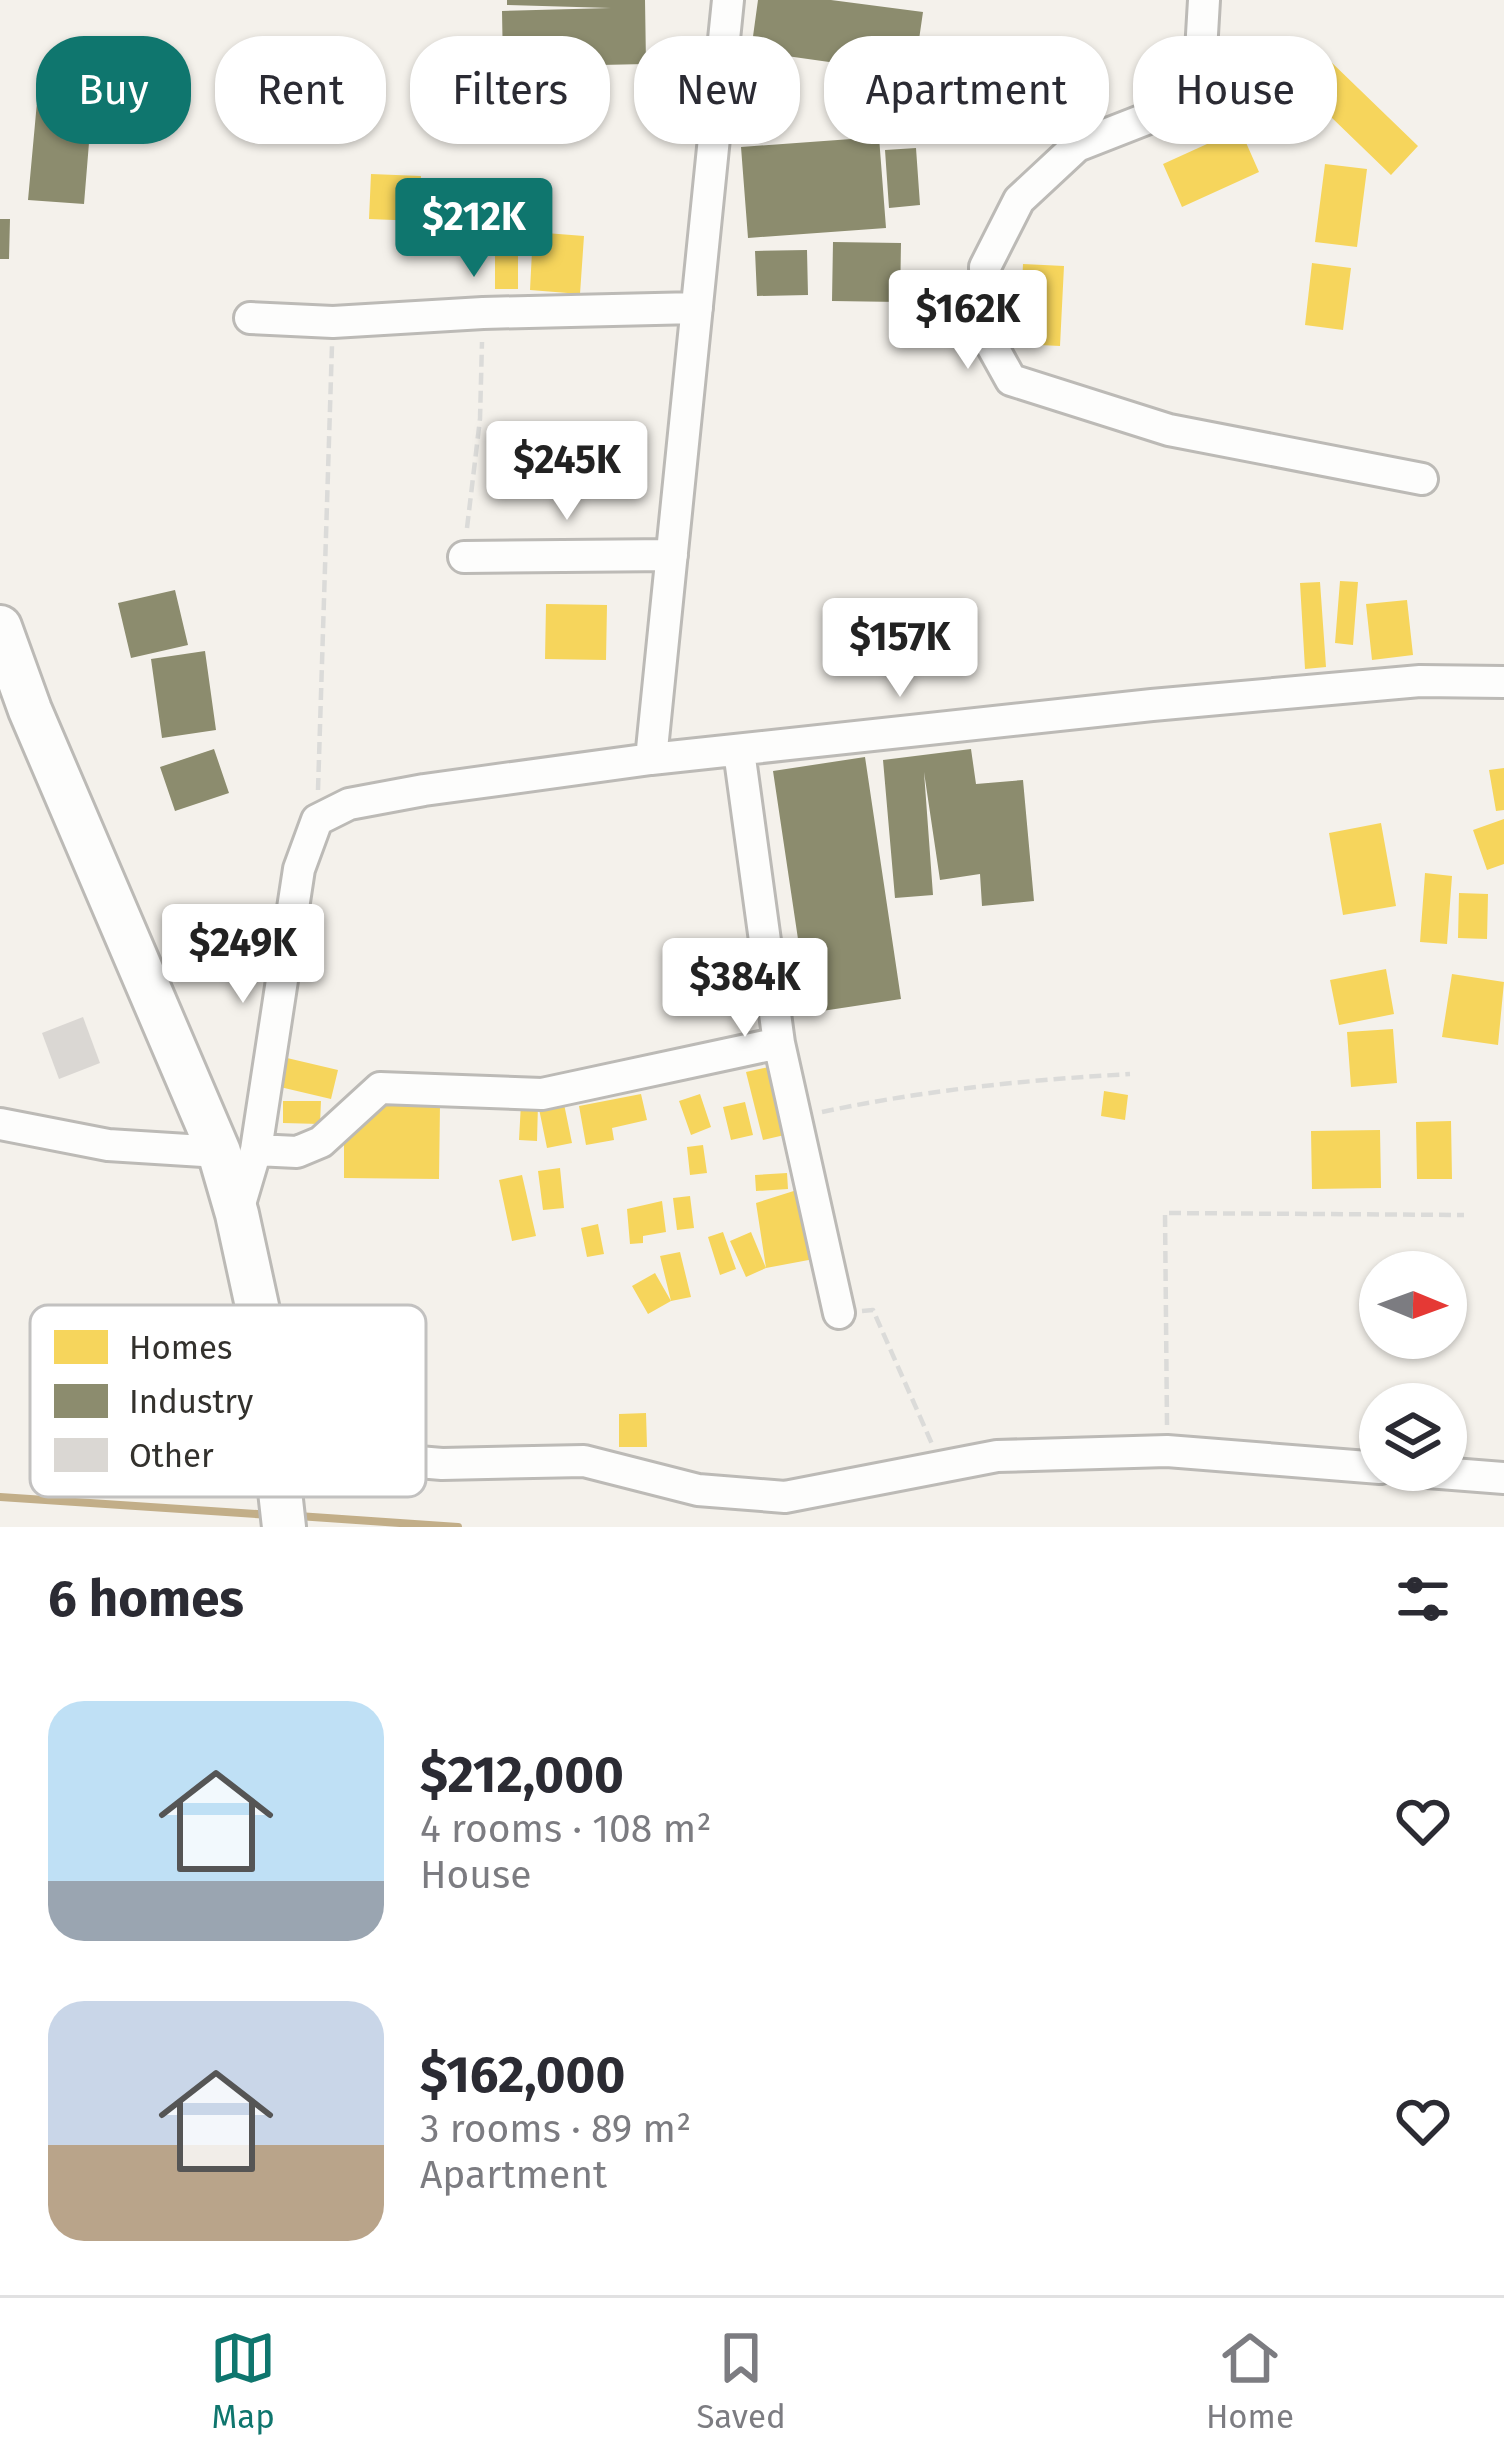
<!DOCTYPE html>
<html lang="en">
<head>
<meta charset="utf-8">
<style>
  body { margin:0; font-family:"Fira Sans",sans-serif; background:#f7f7f7; color:#2b2b33; height:100vh; display:flex; flex-direction:column; font-size:45px; white-space:nowrap }
  * { box-sizing:border-box; margin:0 }
  p { font-size:39px; color:#7c7c81 }
  .icon { flex:none; width:66px; height:66px; fill:none; stroke:currentColor; stroke-width:2; stroke-linecap:round; stroke-linejoin:round }
  .map { position:relative; height:1527px; overflow:hidden }
  .panel { display:flex; flex-direction:column; background:#fff; flex:1 }
  .panel>* { flex:none }
  .hud { position:absolute; left:36px; top:36px; width:1434px; height:108px; display:flex; gap:24px }
  .needle { width:78px; rotate:91deg }
  .controls { position:absolute; left:1359px; top:1251px; display:grid; gap:24px }
  .controls a { display:grid; place-items:center; width:108px; height:108px; border-radius:50%; background:#fff; box-shadow:0 3px 9px #0004; font-size:60px }
  .price { position:absolute; translate:-50% -102px; padding:0 27px; border-radius:12px; background:#fff; color:#222; font-size:39px; line-height:78px; filter:drop-shadow(0 3px 6px #0008) }
  .price::after { content:''; position:absolute; left:50%; top:72px; width:36px; height:27px; margin-left:-18px; background:inherit; clip-path:polygon(0 0,100% 0,50% 100%) }
  .price.current { background:#0f766e; color:#fff }
  ul { padding:0; list-style:none }
  li { display:flex; align-items:center; gap:36px; height:300px; padding:0 48px }
  li span { display:grid; place-items:center; flex:none; width:336px; height:240px; border-radius:36px; color:#555 }
  li>.icon { margin-inline-start:auto }
  span .icon { width:144px; height:144px; fill:#fffc; stroke-width:1 }
  li b { font-size:51px }
  h2 { display:flex; justify-content:space-between; align-items:center; height:144px; padding:0 48px; font-size:51px }
  .chip { padding:0 42px; border-radius:48px; background:#fff; box-shadow:0 3px 9px #0004; font-size:42px; line-height:108px }
  .chip.current { background:#0f766e; color:#fff }
  .tab-bar { display:flex; justify-content:space-around; align-items:center; height:168px; border-top:3px solid #e1e1e2; background:#fff; font-size:33px; color:#7c7c81 }
  .tab-bar a { display:grid; justify-items:center; gap:6px }
  .tab-bar .current { color:#0f766e }
  .map>svg:first-child { display:block }
  .homes { fill:#f6d55c }
  .industry { fill:#8c8c6e }
  .lines { fill:none; stroke-linecap:round; stroke-linejoin:round }
  .stream { stroke:#c2ae88; stroke-width:8 }
  .building { fill:#dad7d3 }
  .street-casing { stroke:#bcbab6; stroke-width:36 }
  .secondary-casing { stroke:#bcbab6; stroke-width:48 }
  .path { stroke:#dbdbd9; stroke-width:4.5; stroke-dasharray:12 6; stroke-linecap:butt }
  .street { stroke:#fdfdfc; stroke-width:30 }
  .secondary { stroke:#fdfdfc; stroke-width:42 }
  .key { fill:#fff; stroke:#c2c1c0; stroke-width:3 }
  .key-label { font-size:33px; fill:#33312d }
</style>
</head>
<body>
<div class="map">
<svg width="1504" height="1527" viewBox="0 0 1504 1527">
  <rect width="100%" height="100%" fill="#f4f1eb"/>
  <path class="homes" d="M1328,59L1418,146L1391,175L1300,87Z
    M1240,129L1259,172L1182,207L1163,164Z
    M1325,164L1367,169L1357,247L1315,242Z
    M371,174L421,176L419,221L369,219Z
    M533,232L584,236L580,294L530,290Z
    M495,234H518V289H495Z
    M1312,263L1351,268L1343,330L1305,325Z
    M1023,264L1064,266L1060,346L1019,344Z
    M1340,581L1358,582L1353,645L1335,643Z
    M1320,582L1326,667L1305,669L1300,583Z
    M1407,600L1413,655L1372,660L1366,604Z
    M546,604L607,605L606,660L545,659Z
    M1504,768V810L1496,811L1489,770Z
    M1504,819V864L1487,870L1473,830Z
    M1381,823L1396,906L1343,915L1329,833Z
    M1425,873L1452,876L1447,944L1420,942Z
    M1459,893L1488,894L1487,939L1458,938Z
    M1386,969L1394,1014L1339,1025L1330,980Z
    M1452,974L1504,982L1498,1045L1442,1037Z
    M1393,1029L1397,1083L1351,1087L1347,1032Z
    M287,1058L338,1070L331,1099L280,1087Z
    M773,1066L789,1134L763,1140L746,1072Z
    M1104,1091L1128,1095L1125,1120L1101,1116Z
    M641,1094L647,1120L612,1128L614,1140L586,1145L579,1106Z
    M700,1094L711,1127L691,1135L679,1101Z
    M563,1099L572,1143L547,1148L538,1104Z
    M283,1101H321L320,1124L283,1123Z
    M745,1102L753,1135L731,1140L723,1107Z
    M344,1103L440,1104L439,1179L344,1178Z
    M521,1103L538,1104L537,1141L519,1140Z
    M1451,1121L1452,1179H1417L1416,1122Z
    M1380,1130L1381,1188L1312,1189L1311,1131Z
    M703,1145L707,1173L690,1175L687,1147Z
    M560,1168L564,1208L543,1210L538,1171Z
    M787,1173L788,1189L756,1191L755,1175Z
    M522,1175L536,1236L512,1241L499,1180Z
    M800,1189L814,1259L766,1268L756,1203Z
    M690,1196L694,1228L677,1230L673,1198Z
    M662,1201L666,1232L643,1236V1243L630,1244L627,1209Z
    M598,1224L604,1254L587,1257L581,1228Z
    M723,1232L736,1269L720,1275L708,1237Z
    M751,1232L766,1268L746,1277L730,1241Z
    M680,1252L691,1297L671,1301L660,1256Z
    M655,1273L671,1301L648,1314L632,1286Z
    M646,1413L647,1447H619V1414Z"/>
  <path class="industry" d="M507,0H645L646,64L503,67L502,11L611,8L507,5Z
    M758,0H831L923,12L914,74L751,51Z
    M914,74L916,114L847,119L844,78Z
    M37,102L92,106L84,204L28,200Z
    M879,137L886,228L748,238L741,147Z
    M916,148L920,205L889,208L885,150Z
    M0,219H10L9,259H0Z
    M833,242L901,243L900,302L832,301Z
    M807,250L808,295L757,296L755,251Z
    M175,590L188,645L131,658L118,603Z
    M205,651L216,730L162,738L151,659Z
    M214,749L229,793L175,811L160,767Z
    M971,749L976,784L1023,780L1034,901L982,906L980,874L940,880L924,772L933,895L895,898L883,760Z
    M865,757L901,999L809,1013L773,771Z"/>
  <g class="lines">
    <path class="stream" d="M0,1497L271,1515
      M298,1516L458,1527"/>
  </g>
  <path class="building" d="M83,1017L100,1063L59,1079L42,1033Z"/>
  <g class="lines">
    <g class="street-casing">
      <path id="street" d="M1204,0L1200,69L1146,119L1077,146L1019,200L985,267L986,335L1011,380L1169,430L1422,479
        M250,318L333,322L483,313L697,308
        M464,557L672,555
        M739,751L779,1043L839,1313
        M651,759L728,0
        M0,1124L108,1145L219,1152
        M256,1150L297,1152L321,1142L380,1088L542,1094L779,1043
        M237,1214L256,1150L299,869L317,820L349,804L424,790L651,759L1152,705L1420,681L1504,682
        M275,1450L442,1464L584,1461L698,1490L785,1497L997,1456L1167,1451L1380,1468
        M1402,1470L1504,1478"/>
    </g>
    <g class="secondary-casing">
      <path id="secondary" d="M0,627L30,710L219,1152L237,1214L262,1329L284,1527"/>
    </g>
    <path class="path" d="M467,528L480,419L482,342
      M318,790L332,345
      M822,1112C925,1090 1026,1080 1130,1074
      M862,1311L873,1310L932,1444
      M1167,1425L1165,1213L1464,1215"/>
    <use href="#street" class="street"/>
    <use href="#secondary" class="secondary"/>
  </g>
  <rect x="30" y="1305" width="396" height="192" rx="18" class="key"/>
  <rect x="54" y="1330" width="54" height="34" fill="#f6d55c"/>
  <rect x="54" y="1384" width="54" height="34" fill="#8c8c6e"/>
  <rect x="54" y="1438" width="54" height="34" fill="#dad7d3"/>
  <g class="key-label">
    <text x="129" y="1359">Homes</text>
    <text x="129" y="1413">Industry</text>
    <text x="129" y="1467">Other</text>
  </g>
</svg>
<div class="controls">
<a><svg class="needle" viewBox="-14 -14 28 28"><path d="M0-13l5 13h-10z" fill="#e53935"/><path d="M0 13l5-13h-10z" fill="#7c7c81"/></svg></a>
<a><svg class="icon" aria-label="layers" viewBox="0 0 24 24"><path d="M12 4l9 5-9 5-9-5zM3 14l9 5 9-5"/></svg></a>
</div>
<b class="price current" style="left:474px;top:280px">$212K</b>
<b class="price" style="left:968px;top:372px">$162K</b>
<b class="price" style="left:567px;top:523px">$245K</b>
<b class="price" style="left:900px;top:700px">$157K</b>
<b class="price" style="left:243px;top:1006px">$249K</b>
<b class="price" style="left:745px;top:1040px">$384K</b>
<div class="hud">
<a class="chip current">Buy</a>
<a class="chip">Rent</a>
<a class="chip">Filters</a>
<a class="chip">New</a>
<a class="chip">Apartment</a>
<a class="chip">House</a>
</div>
</div>
<section class="panel">
<h2>6 homes<svg class="icon" aria-label="filters" viewBox="0 0 24 24"><path d="M4 7h16M4 17h16"/><circle cx="9" cy="7" r="2"/><circle cx="15" cy="17" r="2"/></svg></h2>
<ul>
<li><span style="background:linear-gradient(#bfe0f5 75%,#9aa5b1 0)"><svg class="icon" aria-label="home" viewBox="0 0 24 24"><path d="M3 11l9-7 9 7M6 9v11h12V9"/></svg></span><div><b>$212,000</b><p>4 rooms · 108 m²</p><p>House</p></div><svg class="icon" aria-label="heart" viewBox="0 0 24 24"><path d="M12 20l-8-8c-3-5 5-10 8-4 3-6 11-1 8 4z"/></svg></li>
<li><span style="background:linear-gradient(#c9d6e8 60%,#b9a48a 0)"><svg class="icon" aria-label="home" viewBox="0 0 24 24"><path d="M3 11l9-7 9 7M6 9v11h12V9"/></svg></span><div><b>$162,000</b><p>3 rooms · 89 m²</p><p>Apartment</p></div><svg class="icon" aria-label="heart" viewBox="0 0 24 24"><path d="M12 20l-8-8c-3-5 5-10 8-4 3-6 11-1 8 4z"/></svg></li>
</ul>
</section>
<nav class="tab-bar">
<a class="current"><svg class="icon" aria-label="map" viewBox="0 0 24 24"><path d="M3 6l6-2 6 2 6-2v14l-6 2-6-2-6 2zM9 4v14M15 6v14"/></svg>Map</a>
<a><svg class="icon" aria-label="saved" viewBox="0 0 24 24"><path d="M7 4h10v16l-5-4-5 4z"/></svg>Saved</a>
<a><svg class="icon" aria-label="home" viewBox="0 0 24 24"><path d="M3 11l9-7 9 7M6 9v11h12V9"/></svg>Home</a>
</nav>
</body>
</html>
